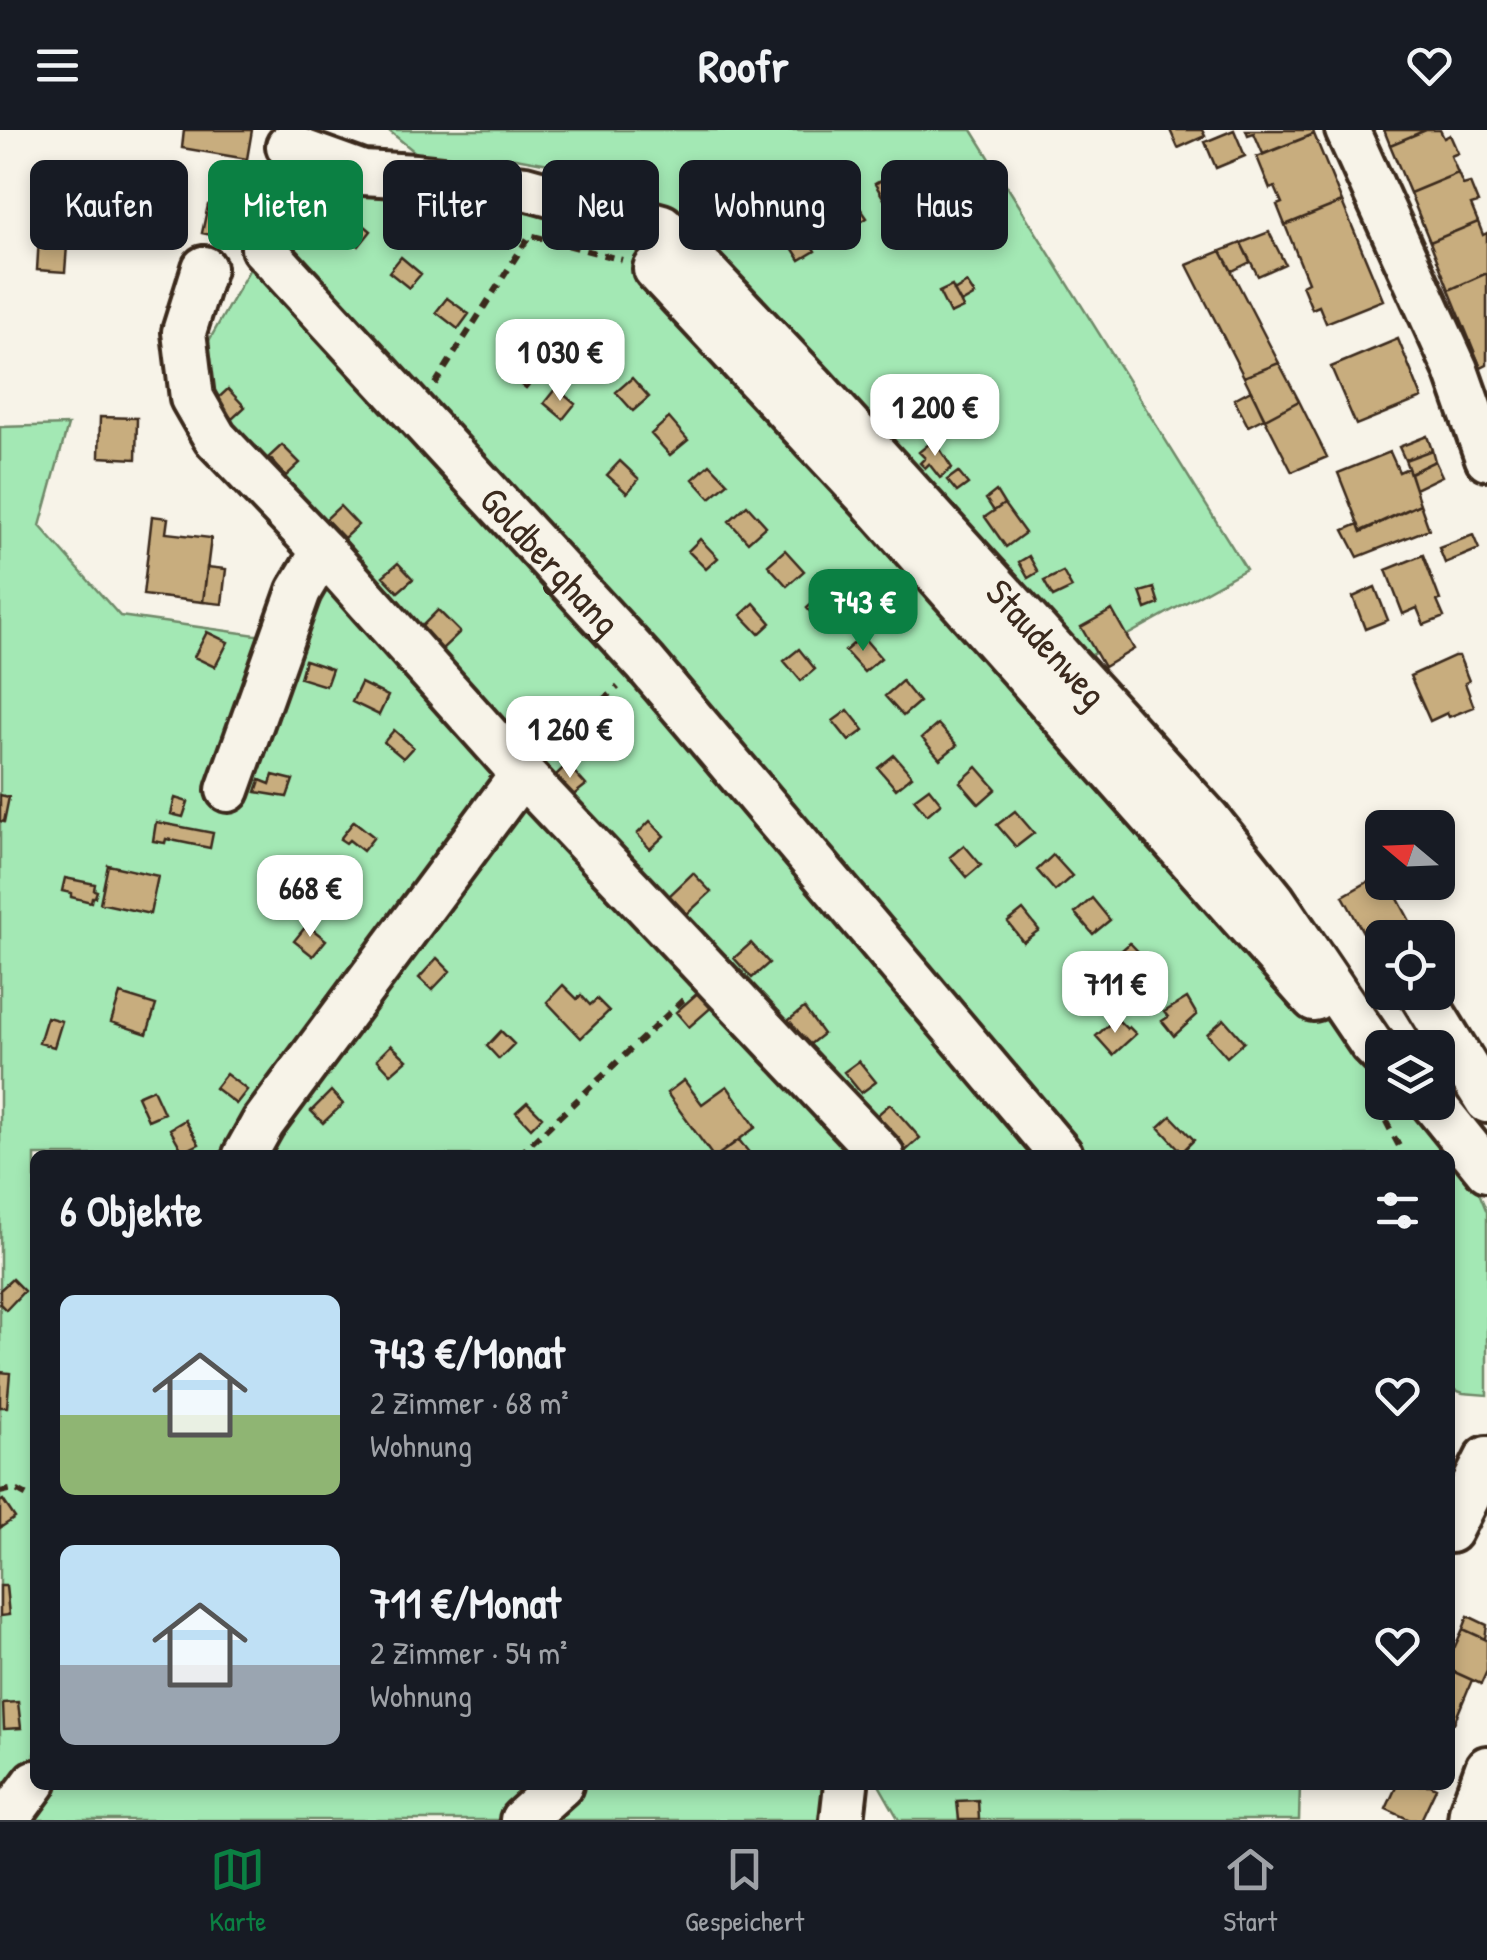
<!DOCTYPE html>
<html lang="de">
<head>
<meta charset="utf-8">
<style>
  body { margin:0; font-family:"Patrick Hand",sans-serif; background:#242831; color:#f1f3f6; height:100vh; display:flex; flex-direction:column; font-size:38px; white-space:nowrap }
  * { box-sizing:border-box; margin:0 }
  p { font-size:32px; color:#9ea1a6 }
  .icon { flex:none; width:55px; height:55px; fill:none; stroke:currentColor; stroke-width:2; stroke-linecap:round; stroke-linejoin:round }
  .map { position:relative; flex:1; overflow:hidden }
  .sheet { position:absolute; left:30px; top:1020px; width:1425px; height:640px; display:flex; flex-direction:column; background:#171b24; border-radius:15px; box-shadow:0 5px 15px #0003 }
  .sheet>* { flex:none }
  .guide { position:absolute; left:30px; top:30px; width:1428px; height:90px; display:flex; gap:20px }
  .needle { width:65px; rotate:289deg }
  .fabs { position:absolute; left:1365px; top:680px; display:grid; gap:20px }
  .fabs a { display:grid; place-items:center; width:90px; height:90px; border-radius:15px; background:#171b24; box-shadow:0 5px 15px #0003; font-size:50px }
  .price { position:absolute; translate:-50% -85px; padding:0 22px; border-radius:20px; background:#fff; color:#222; font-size:32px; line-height:65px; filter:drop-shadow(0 2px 5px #0008) }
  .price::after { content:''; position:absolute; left:50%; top:60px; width:30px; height:22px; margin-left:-15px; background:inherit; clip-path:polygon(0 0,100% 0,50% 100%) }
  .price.active { background:#0b8043; color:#fff }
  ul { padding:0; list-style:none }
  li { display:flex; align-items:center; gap:30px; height:250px; padding:0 30px }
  li span { display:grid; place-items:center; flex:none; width:280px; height:200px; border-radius:15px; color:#555 }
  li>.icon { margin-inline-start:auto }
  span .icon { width:120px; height:120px; fill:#fffc; stroke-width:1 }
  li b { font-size:42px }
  h2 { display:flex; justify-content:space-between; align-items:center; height:120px; padding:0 30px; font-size:42px }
  .tag { padding:0 35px; border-radius:15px; background:#171b24; box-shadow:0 5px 15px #0003; font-size:35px; line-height:90px }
  .tag.active { background:#0b8043; color:#fff }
  header { display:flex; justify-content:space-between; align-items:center; height:130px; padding:0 30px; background:#171b24; font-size:45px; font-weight:800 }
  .tab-bar { display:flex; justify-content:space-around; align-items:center; height:140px; border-top:2px solid #363941; background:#171b24; font-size:28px; color:#9ea1a6 }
  .tab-bar a { display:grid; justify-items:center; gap:5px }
  .tab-bar .active { color:#0b8043 }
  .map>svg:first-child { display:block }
  .green { fill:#a3e8b4; stroke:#6f8969; stroke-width:2.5 }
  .building { fill:#c8ad7e; stroke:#3b2a1e; stroke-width:2.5 }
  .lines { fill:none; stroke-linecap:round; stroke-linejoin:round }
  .minor-casing { stroke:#3b2a1e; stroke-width:50 }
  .path { stroke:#3b2a1e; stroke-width:6; stroke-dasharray:10 8; stroke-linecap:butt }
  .minor { stroke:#f7f3e8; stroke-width:42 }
  .labels { text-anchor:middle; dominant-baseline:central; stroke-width:10; stroke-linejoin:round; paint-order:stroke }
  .street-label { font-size:38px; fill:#3b2a1e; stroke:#f7f3e8 }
</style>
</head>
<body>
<header><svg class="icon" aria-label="menu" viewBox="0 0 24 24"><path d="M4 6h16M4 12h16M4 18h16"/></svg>Roofr<svg class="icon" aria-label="heart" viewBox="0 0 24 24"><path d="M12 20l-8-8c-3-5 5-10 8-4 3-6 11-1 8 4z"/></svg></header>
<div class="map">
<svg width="1487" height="1690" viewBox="0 0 1487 1690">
  <rect width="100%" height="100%" fill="#f7f3e8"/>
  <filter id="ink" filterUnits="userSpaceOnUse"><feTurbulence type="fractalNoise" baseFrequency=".01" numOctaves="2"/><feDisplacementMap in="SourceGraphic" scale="20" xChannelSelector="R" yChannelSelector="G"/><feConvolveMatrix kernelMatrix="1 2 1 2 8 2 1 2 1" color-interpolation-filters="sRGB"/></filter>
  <g filter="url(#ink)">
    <path class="green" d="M388,0H972L1246,439L1061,542L1382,941V972L1412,973L1465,1029L1487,1082V1265L1463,1263L1450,1258V1025H35V1655H858L853,1690H0V297L68,295L40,396L120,486L300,511L336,443L214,319L206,216L303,45L596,95L638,50L510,27H421Z
      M879,1655H1300L1299,1690H899Z"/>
    <path class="building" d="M184,0H252L247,29L182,18Z
      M1170,0H1202L1205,6L1178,18Z
      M1234,0L1245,26L1216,38L1205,12Z
      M1246,0H1313L1314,4L1263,24L1254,3L1248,5Z
      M1384,0H1426L1390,15Z
      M1426,0H1440L1444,8L1450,5L1458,23L1451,26L1458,43L1410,63L1390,15Z
      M1314,4L1342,72L1285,95L1277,75L1282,73L1275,57L1270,59L1257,27Z
      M44,32H66V48L43,47Z
      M1458,43L1463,55L1470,53L1478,73L1471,75L1478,92L1430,112L1410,63Z
      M159,44V66H144L143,45Z
      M887,47L896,62L884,69L875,54Z
      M236,57L259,61L256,74L234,71Z
      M1342,72L1383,170L1326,193L1319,176L1312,179L1302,155L1308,152L1285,95Z
      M41,74L70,76L65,142L37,140Z
      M208,75L255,86L249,113L202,103Z
      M858,75L867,88L846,102L837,89Z
      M353,86L371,101L359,116L341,101Z
      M1478,92L1483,105L1487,103V143L1449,160L1430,112Z
      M799,95L815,121L800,130L784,105Z
      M1269,102L1285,134L1258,146L1241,113Z
      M1241,113L1250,132L1232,141L1221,121Z
      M1221,121L1279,233L1244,247L1187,135Z
      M401,127L421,144L409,158L389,142Z
      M1487,143V235L1481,238L1449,160Z
      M967,153L975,165L961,173L954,161Z
      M952,156L963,178L950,184L939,162Z
      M447,168L469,184L458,199L436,182Z
      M594,204L612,227L596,240L577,218Z
      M544,205L561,217L551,230L534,217Z
      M1398,209L1422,268L1356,295L1331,237Z
      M516,226L538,244L526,258L504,241Z
      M1279,233L1299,271L1265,289L1244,247Z
      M632,248L649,267L633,281L616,262Z
      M556,258L575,274L563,289L544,273Z
      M228,259L245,277L232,289L215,271Z
      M1251,260L1264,288L1248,296L1234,269Z
      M1299,271L1327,327L1292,342L1265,289Z
      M100,287L137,288L136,329L99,327Z
      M669,288L688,310L670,325L651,304Z
      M1427,306L1432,320L1405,330L1399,317Z
      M934,310L952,338L940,348L929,334L925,338L920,333L925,328L919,322Z
      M282,315L300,333L286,346L269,327Z
      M1432,320L1435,331L1410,343L1405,330Z
      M1390,322L1399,342L1408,338L1420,374L1361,401L1338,343Z
      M620,331L639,349L627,363L607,345Z
      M1435,331L1442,346L1415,359L1410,343Z
      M710,334L728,353L710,368L693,349Z
      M958,342L968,354L957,362L947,350Z
      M996,361L1004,374L994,381L986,369Z
      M1004,374L1025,403L1006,417L985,387Z
      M1420,374L1429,399L1358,427L1344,400L1358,394L1361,402Z
      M747,375L766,396L748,412L729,391Z
      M340,376L358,395L344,408L326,389Z
      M152,386L168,388L166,403L211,408L203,472L143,465Z
      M1473,405L1479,419L1445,433L1439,418Z
      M700,409L718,428L706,439L688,421Z
      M785,420L804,441L787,456L768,435Z
      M1423,425L1440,470L1437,471L1444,487L1424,495L1417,478L1403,484L1386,440Z
      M1029,426L1038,442L1028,448L1019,432Z
      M398,433L413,449L398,462L383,446Z
      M207,437L226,439L222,474L203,472Z
      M1063,442L1072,458L1053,467L1044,451Z
      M1375,457L1388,490L1365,499L1353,467Z
      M1154,458L1159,474L1146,479L1140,462Z
      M824,463L843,485L826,500L807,478Z
      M754,473L771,493L759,504L741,485Z
      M438,480L460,502L440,521L419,499Z
      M1112,480L1134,519L1104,537L1081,497Z
      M207,502L228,512L215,537L194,527Z
      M862,506L881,528L864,542L845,521Z
      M799,519L815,539L801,551L784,531Z
      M1454,526H1459L1469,551L1465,553L1474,577L1449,587L1447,583L1430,591L1410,546Z
      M305,530L332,539L326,556L300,548Z
      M902,551L919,572L903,586L885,566Z
      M361,553L388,566L379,585L352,572Z
      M848,580L864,600L849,611L833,591Z
      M527,582L544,599L532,611L515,595Z
      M938,594L957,615L940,629L922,608Z
      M394,600L413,617L403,628L384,612Z
      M894,625L912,646L896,659L878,638Z
      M567,634L586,655L571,667L554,647Z
      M977,637L996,659L979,674L960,652Z
      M273,645L293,650L287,667L256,662L260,650L270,654Z
      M929,658L941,673L927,685L914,669Z
      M0,665L9,667L4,692L0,691Z
      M175,668L188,672L183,687L171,684Z
      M1015,681L1034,703L1016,717L997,695Z
      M354,691L374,707L363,721L349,710L346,713L340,709Z
      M650,691L664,706L650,719L637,704Z
      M156,692L213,703L210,718L166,709L165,713L153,711Z
      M964,715L981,735L967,747L950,727Z
      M1053,725L1072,746L1055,761L1037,740Z
      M108,735L158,746L150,784L100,773Z
      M693,743L711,762L686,785L669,766Z
      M1382,744V752H1389L1419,808H1382V832L1380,833L1343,766Z
      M65,748L95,754L94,760L97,761L95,767H92L91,772L71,767V763L62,761Z
      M1092,768L1110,790L1093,804L1075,783Z
      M1023,780L1039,800L1023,812L1008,792Z
      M307,795L326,810L313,826L294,811Z
      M751,813L769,833L752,848L734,828Z
      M1130,813L1148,832L1131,847L1114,827Z
      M437,828L450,841L432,860L419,848Z
      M1077,848L1088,859L1093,855L1098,861L1082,875L1067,858Z
      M563,855L577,869L581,865L590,875L597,869L609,881L581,908L547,872Z
      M700,861L713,876L689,897L676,882Z
      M120,864L156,875L147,904L111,892Z
      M1187,868L1197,885L1174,906L1162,891L1168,887L1164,882Z
      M804,878L823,904L809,915L789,890Z
      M47,887L62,891L54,917L39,913Z
      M1116,888L1127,899L1129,897L1136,904L1113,925L1096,906Z
      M1224,889L1244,912L1227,927L1207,904Z
      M501,901L514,914L499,929L487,916Z
      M391,915L407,930L391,944L377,929Z
      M859,931L876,952L861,963L844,942Z
      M226,944L247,960L236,974L215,958Z
      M684,950L702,974L727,956L756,997L718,1025H712L667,963Z
      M153,959L164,983L148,990L137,966Z
      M331,961L343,974L323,993L311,981Z
      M527,972L542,987L531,998L516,982Z
      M890,974L920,1008L901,1025L878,1006L887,998L876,986Z
      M1171,986L1194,1010L1182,1022L1159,997Z
      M185,990L199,1014L183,1022L170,999Z
      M739,1010L751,1025H718Z
      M12,1149L24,1161L6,1180L0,1174V1160Z
      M0,1242L10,1243L7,1277H0Z
      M3,1370L15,1388L0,1398V1372Z
      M0,1456H6L9,1485L0,1486Z
      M1468,1486L1487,1495L1485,1509L1463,1499Z
      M1463,1499L1487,1510V1541L1481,1554L1450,1540V1527Z
      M1450,1540L1472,1550L1454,1593L1450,1591Z
      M18,1572L21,1598L4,1599L3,1573Z
      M1397,1655H1430L1436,1658L1421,1690H1410L1386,1679Z
      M978,1670L979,1690H959L957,1671Z"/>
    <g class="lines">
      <g class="minor-casing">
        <g id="minor">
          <path d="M1347,0L1456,240L1487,328"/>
          <path id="s1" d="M288,16L363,43L415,46L525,58L662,96L812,255L1208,689L1274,771L1371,914L1382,925"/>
          <path id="s2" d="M263,118L645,533L1061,1025"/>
          <path d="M204,138L184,202L192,268L215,308L323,421L522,644"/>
          <path d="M655,139L873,373L1314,869"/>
          <path d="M228,660L299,461L323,421"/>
          <path d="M1420,862L1487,971"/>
          <path d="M1432,972L1487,1040"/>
          <path d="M245,1025L263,993L522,644L882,1025"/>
          <path d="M1450,1401L1487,1328"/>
          <path d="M7,1690L35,1652"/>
          <path d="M522,1690L561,1655"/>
          <path d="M842,1690L846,1655"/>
          <path d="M1470,1690L1471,1682L1487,1638"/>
        </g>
      </g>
      <path class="path" d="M435,254L530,105L622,130
        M549,619L618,557
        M1369,959L1401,1020V1025
        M519,1025L685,868
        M33,1140L35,1142
        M0,1362L14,1359L35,1370"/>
      <use href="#minor" class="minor"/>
    </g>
  </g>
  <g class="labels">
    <g class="street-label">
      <text stroke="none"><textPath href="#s2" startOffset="425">Goldberghang</textPath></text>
      <text stroke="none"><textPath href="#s1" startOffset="952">Staudenweg</textPath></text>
    </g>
  </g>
</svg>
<div class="fabs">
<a><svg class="needle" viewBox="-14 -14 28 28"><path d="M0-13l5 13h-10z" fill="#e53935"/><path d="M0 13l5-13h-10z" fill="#9ea1a6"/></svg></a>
<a><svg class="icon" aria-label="locate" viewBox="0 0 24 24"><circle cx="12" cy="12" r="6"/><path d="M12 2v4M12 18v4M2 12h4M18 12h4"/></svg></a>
<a><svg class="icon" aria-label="layers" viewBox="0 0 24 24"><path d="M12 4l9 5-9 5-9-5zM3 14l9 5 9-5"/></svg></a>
</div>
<b class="price" style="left:560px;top:274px">1 030 €</b>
<b class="price" style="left:935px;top:329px">1 200 €</b>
<b class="price active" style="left:863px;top:524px">743 €</b>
<b class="price" style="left:570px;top:651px">1 260 €</b>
<b class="price" style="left:310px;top:810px">668 €</b>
<b class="price" style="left:1115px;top:906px">711 €</b>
<div class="guide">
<a class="tag">Kaufen</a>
<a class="tag active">Mieten</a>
<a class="tag">Filter</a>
<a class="tag">Neu</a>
<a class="tag">Wohnung</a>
<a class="tag">Haus</a>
</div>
<section class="sheet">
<h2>6 Objekte<svg class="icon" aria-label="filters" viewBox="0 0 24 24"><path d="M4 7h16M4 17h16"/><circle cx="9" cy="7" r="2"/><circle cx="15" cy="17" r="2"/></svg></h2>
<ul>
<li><span style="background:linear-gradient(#bfe0f5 60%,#8fb573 0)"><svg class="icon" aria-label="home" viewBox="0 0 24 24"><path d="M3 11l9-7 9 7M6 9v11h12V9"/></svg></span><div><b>743 €/Monat</b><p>2 Zimmer · 68 m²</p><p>Wohnung</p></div><svg class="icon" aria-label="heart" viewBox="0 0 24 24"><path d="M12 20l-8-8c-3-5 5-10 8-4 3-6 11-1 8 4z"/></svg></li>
<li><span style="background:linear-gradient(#bfe0f5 60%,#9aa5b1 0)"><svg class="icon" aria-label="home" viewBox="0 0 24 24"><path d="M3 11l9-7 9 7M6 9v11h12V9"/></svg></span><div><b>711 €/Monat</b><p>2 Zimmer · 54 m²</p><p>Wohnung</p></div><svg class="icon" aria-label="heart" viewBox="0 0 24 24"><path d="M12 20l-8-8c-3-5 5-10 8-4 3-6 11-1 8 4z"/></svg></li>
</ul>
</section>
</div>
<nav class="tab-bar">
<a class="active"><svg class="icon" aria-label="map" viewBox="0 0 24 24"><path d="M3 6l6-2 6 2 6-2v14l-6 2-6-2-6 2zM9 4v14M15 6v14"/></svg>Karte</a>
<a><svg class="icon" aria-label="saved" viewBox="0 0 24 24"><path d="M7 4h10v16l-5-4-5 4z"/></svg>Gespeichert</a>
<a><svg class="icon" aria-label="home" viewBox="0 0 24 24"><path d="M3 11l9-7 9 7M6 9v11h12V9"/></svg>Start</a>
</nav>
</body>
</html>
